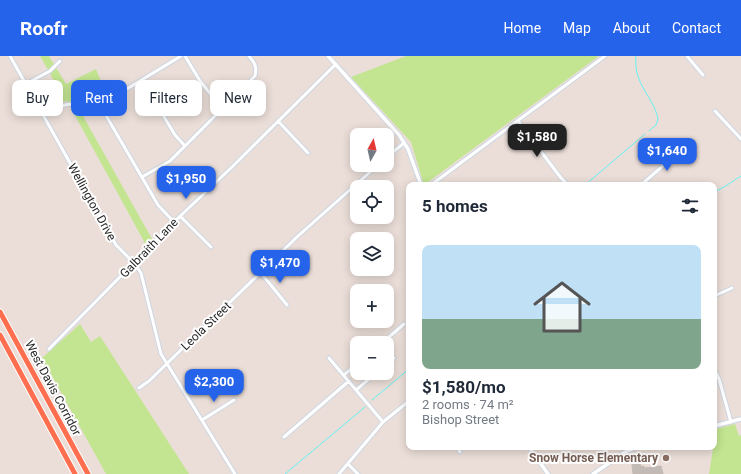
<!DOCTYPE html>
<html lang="en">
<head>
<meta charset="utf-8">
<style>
  body { margin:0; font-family:Roboto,sans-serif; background:#f2f2f3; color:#1f2937; height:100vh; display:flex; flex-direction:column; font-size:15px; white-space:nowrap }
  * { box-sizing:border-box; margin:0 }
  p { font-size:13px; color:#747a83 }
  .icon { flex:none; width:22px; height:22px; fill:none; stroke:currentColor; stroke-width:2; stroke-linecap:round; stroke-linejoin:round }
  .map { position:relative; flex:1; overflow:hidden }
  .drawer { position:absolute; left:406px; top:126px; width:311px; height:268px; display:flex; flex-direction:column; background:#fff; border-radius:8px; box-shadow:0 2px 10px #0003 }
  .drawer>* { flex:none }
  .guide { position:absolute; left:12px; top:24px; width:334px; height:36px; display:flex; gap:8px }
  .needle { width:26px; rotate:8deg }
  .controls { position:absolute; left:350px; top:72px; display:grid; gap:8px }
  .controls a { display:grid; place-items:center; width:44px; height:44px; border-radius:8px; background:#fff; box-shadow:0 2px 10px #0003; font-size:20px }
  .price { position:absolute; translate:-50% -34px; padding:0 9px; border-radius:8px; background:#2563eb; color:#fff; font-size:13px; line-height:26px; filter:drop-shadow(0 1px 2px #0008) }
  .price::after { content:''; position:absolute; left:50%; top:24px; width:12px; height:9px; margin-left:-6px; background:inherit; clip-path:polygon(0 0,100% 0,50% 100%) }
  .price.on { background:#222; color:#fff }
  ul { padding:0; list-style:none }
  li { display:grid; align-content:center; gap:8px; height:212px; padding:0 16px }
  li+li { border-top:1px solid #e0e1e3 }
  li span { display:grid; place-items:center; height:124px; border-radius:8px; color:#555 }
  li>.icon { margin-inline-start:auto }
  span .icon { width:72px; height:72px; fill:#fffc; stroke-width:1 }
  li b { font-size:17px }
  h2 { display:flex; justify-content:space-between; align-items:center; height:48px; padding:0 16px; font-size:17px }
  .tag { padding:0 14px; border-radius:8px; background:#fff; box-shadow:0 2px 10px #0003; font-size:14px; line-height:36px }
  .tag.on { background:#2563eb; color:#fff }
  header { display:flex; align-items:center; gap:24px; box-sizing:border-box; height:56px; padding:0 20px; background:#2563eb; color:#fff }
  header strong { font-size:19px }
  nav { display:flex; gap:22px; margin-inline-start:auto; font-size:14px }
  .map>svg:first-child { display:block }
  .green { fill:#c3e591 }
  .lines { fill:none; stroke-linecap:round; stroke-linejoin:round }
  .stream { stroke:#64f2f4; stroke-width:1 }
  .building { fill:#c2bab4; stroke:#c6bab2 }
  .minor-casing { stroke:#cdd6e2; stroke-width:5 }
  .tertiary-casing { stroke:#cdd6e2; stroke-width:5.5 }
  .motorway-casing { stroke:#fff; stroke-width:7 }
  .minor { stroke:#fff; stroke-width:3 }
  .tertiary { stroke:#fff; stroke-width:3.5 }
  .motorway { stroke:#ff6f4f; stroke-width:5 }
  .education-dot { fill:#8d6e63; stroke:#fff; stroke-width:1.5 }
  .labels { text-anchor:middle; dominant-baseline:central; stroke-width:4; stroke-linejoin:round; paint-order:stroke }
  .street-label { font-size:12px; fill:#272727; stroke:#fff }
  .education-label { font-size:12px; font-weight:bold; fill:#785e54; stroke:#fff; text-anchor:end }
</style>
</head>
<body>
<header>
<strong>Roofr</strong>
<nav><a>Home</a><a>Map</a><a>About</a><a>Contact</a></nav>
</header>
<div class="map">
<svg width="741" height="418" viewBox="0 0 741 418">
  <rect width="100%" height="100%" fill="#ebded8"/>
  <path class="green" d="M40,0H49L66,28L96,13L107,40L74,44L152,183L146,189L67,45L61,46L47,54L41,42L58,32Z
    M406,0H599L424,129L411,86L351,21Z
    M80,268L91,286L100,280L189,418H106L42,302Z
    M735,368L739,380L741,379V418H709L716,373Z"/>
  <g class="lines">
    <path class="stream" d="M636,0C633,29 653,39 658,63L656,69L649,75
      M585,129L645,78
      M714,136L724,131L741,120
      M372,344L409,313
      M285,418L365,351"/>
  </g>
  <path class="building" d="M640,406L641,411L644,410V412L661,410L663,418H633L632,408Z"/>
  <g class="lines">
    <g class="minor-casing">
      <path id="minor" d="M10,0L116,189L134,207L141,217L161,298L235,418
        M185,0L200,25L223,53
        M687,0L703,19
        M142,24L175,79L185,90
        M26,28L50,15L60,5
        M102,45L104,56L158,149L174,166
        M715,55L741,83
        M43,59C48,56 52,53 57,51C75,45 94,47 112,42L181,0
        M278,65L308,97
        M518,65L561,122L568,129
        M387,101L404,87
        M142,121L170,105L255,20C257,11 255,7 249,0
        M431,129L605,0
        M641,129L673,101L691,98
        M180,160L211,191
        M261,217L287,249
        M714,240L732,232
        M382,287L404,268
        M49,293L174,166L233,110L336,8
        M329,302L383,366
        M387,308L394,302
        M714,313L719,323L731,366
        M344,319L357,308
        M139,332L149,325L298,180L378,109
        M356,334L376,317
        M202,364L234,344
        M284,381L349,325
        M457,391L460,396
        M348,408L358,418
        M339,418L383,366L409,345"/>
    </g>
    <g class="tertiary-casing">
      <path id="tertiary" d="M328,0L399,79L408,93L421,129
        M714,370L741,363
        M529,391L548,418
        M593,418L625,396L637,391"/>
    </g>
    <g class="motorway-casing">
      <path id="motorway" d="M0,256L88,418
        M0,279L75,418"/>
    </g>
    <use href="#minor" class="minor"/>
    <use href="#tertiary" class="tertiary"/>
    <use href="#motorway" class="motorway"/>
  </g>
  <circle class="education-dot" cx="666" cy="402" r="4"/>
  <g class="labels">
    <g class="street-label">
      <text transform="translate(92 146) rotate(61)">Wellington Drive</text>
      <text transform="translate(149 192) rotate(-46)">Galbraith Lane</text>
      <text transform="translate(206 270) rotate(-44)">Leola Street</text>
      <text transform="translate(53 332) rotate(62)">West Davis Corridor</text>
    </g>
    <g class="education-label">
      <text x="658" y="402">Snow Horse Elementary</text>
    </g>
  </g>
</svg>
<div class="controls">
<a><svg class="needle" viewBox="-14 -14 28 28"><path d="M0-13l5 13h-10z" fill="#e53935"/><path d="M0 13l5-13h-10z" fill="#747a83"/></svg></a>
<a><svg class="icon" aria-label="locate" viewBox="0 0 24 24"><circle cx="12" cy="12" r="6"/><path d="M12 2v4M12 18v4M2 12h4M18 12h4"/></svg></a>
<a><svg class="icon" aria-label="layers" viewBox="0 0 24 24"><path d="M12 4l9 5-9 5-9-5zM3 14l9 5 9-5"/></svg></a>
<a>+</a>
<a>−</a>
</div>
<b class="price on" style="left:537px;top:102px">$1,580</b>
<b class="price" style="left:667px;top:116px">$1,640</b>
<b class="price" style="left:186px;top:144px">$1,950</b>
<b class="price" style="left:280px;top:228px">$1,470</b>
<b class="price" style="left:214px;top:347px">$2,300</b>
<div class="guide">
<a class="tag">Buy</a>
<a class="tag on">Rent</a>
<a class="tag">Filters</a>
<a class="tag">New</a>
</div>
<section class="drawer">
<h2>5 homes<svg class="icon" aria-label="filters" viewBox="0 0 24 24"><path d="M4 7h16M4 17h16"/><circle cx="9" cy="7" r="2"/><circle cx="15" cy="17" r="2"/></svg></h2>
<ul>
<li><span style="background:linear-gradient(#bfe0f5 60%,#7fa58c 0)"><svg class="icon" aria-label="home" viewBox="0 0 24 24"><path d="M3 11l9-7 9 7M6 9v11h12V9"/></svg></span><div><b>$1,580/mo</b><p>2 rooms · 74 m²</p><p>Bishop Street</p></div></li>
</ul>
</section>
</div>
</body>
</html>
